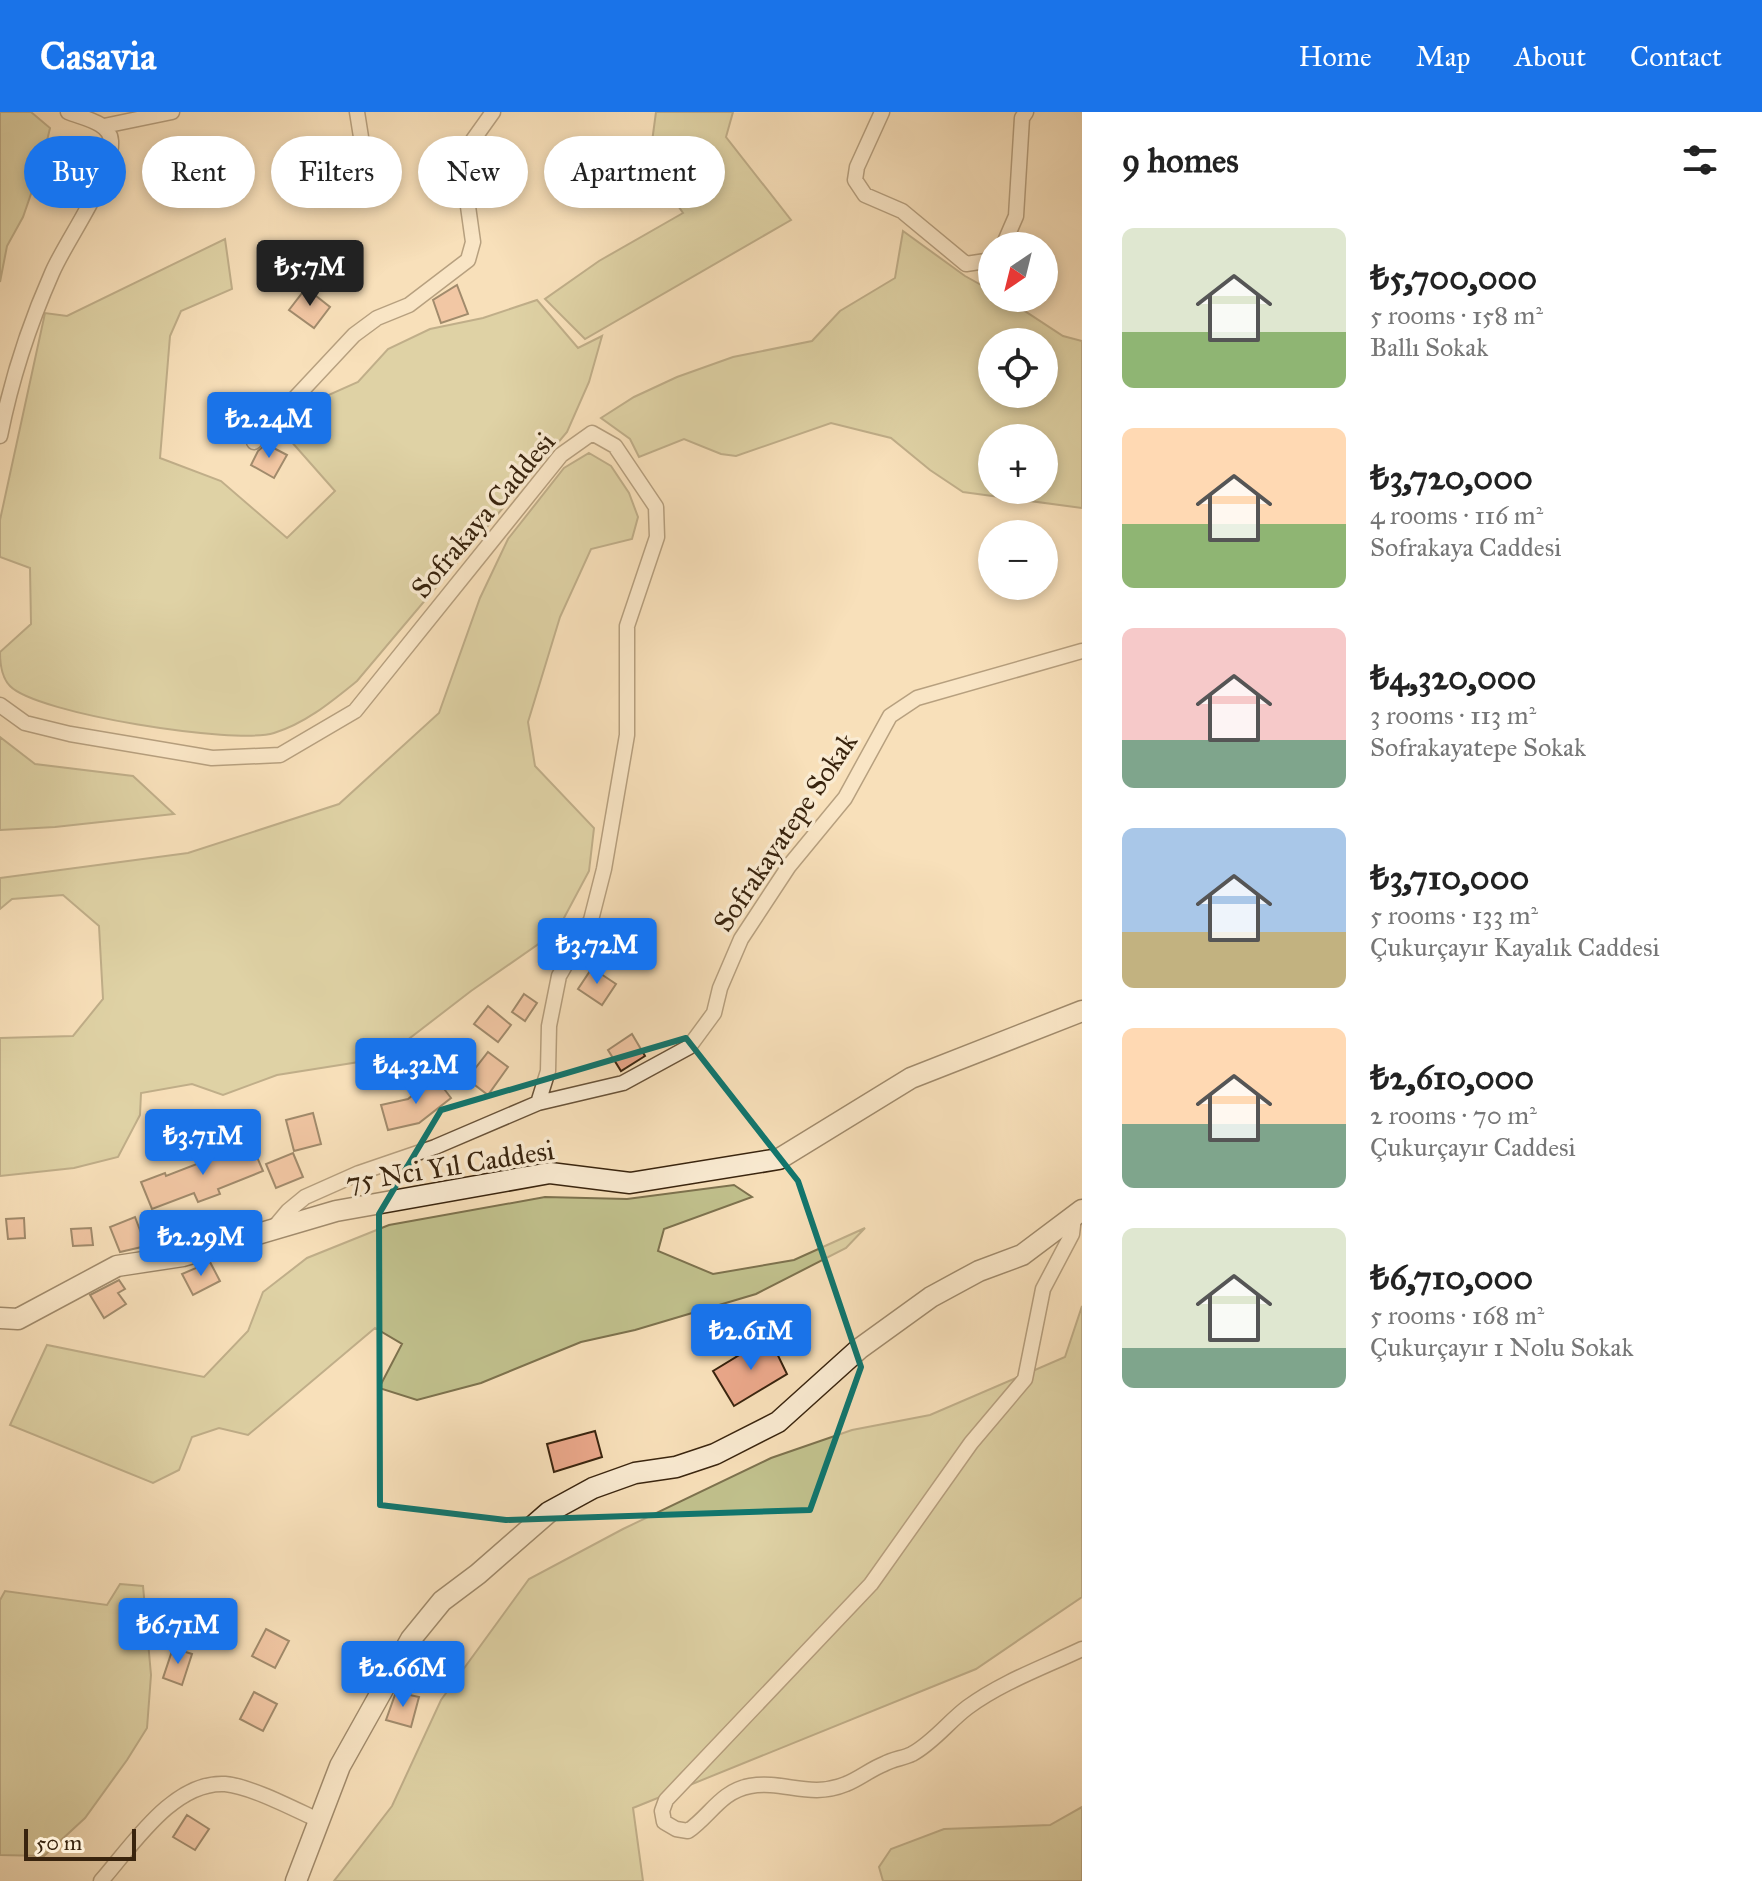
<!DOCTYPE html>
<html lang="en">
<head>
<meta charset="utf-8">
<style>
  body { margin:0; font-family:"IM FELL Great Primer",serif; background:#f6f6f6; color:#222; height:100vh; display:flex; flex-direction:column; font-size:30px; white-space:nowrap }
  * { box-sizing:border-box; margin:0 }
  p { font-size:26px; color:#767676 }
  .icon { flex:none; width:44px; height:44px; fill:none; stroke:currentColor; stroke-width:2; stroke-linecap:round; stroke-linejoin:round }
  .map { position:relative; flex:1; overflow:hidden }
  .side { display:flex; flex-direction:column; background:#fff; width:680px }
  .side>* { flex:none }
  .top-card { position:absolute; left:24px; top:24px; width:760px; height:72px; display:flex; gap:16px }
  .needle { width:52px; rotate:215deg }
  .controls { position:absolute; left:978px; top:120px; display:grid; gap:16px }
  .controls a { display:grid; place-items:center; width:80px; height:80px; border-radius:50%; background:#fff; box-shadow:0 4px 12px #0003; font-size:40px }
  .scale { position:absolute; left:24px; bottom:20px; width:112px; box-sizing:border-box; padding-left:8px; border:4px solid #39240e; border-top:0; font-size:22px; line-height:28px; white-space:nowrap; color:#39240e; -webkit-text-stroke:6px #faebd2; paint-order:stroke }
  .price { position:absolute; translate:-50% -68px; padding:0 18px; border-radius:8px; background:#1a73e8; color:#fff; font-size:26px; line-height:52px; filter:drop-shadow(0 2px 4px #0008) }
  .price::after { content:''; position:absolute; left:50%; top:48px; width:24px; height:18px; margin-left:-12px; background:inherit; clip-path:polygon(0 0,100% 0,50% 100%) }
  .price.selected { background:#222; color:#fff }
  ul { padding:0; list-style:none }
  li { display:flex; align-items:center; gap:24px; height:200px; padding:0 40px }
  li span { display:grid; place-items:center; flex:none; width:224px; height:160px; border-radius:12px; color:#555 }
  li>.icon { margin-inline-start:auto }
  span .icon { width:96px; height:96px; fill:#fffc; stroke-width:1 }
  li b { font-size:34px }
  h2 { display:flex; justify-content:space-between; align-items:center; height:96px; padding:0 40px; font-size:34px }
  .pill { padding:0 28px; border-radius:36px; background:#fff; box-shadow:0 4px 12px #0003; font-size:28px; line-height:72px }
  .pill.selected { background:#1a73e8; color:#fff }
  header { display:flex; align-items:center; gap:48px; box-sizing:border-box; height:112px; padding:0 40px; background:#1a73e8; color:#fff }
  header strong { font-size:38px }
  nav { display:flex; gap:44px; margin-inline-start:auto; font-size:28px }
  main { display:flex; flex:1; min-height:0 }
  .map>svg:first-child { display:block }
  .green { fill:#c1c18d; stroke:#7d724e; stroke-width:2; fill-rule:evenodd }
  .building { fill:#eba88b; stroke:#39240e; stroke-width:2 }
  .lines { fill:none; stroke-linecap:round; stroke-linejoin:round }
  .street-casing { stroke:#695339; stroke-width:17 }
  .secondary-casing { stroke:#39240e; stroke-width:23 }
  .street { stroke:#faebd2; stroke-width:14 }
  .secondary { stroke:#faebd2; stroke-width:20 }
  .marked { fill:none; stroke:#0f766e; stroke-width:6; stroke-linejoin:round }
  .labels { text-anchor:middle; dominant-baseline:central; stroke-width:7; stroke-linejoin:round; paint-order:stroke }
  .street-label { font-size:28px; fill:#39240e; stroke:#faebd2 }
</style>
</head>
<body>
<header>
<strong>Casavia</strong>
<nav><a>Home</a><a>Map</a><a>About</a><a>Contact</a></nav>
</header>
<main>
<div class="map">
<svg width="1082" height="1769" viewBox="0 0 1082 1769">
  <rect width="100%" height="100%" fill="#f8e0ba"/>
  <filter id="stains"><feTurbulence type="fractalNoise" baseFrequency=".0025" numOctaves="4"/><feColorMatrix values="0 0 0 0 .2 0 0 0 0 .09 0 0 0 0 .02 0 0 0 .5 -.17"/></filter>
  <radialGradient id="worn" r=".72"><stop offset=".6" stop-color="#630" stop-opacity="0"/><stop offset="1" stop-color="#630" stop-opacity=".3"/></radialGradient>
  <path class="green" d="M0,0H31L50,16L42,50L23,105L7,134L0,170Z
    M656,0H733L726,25L791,108L585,227L545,187L599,149L683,101L649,52Z
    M903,119L965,164L992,179V186H1005L1063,224L1082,229V396L963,380L930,358L891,326L831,311L736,344L721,342L684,327L639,345L630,327L601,306L634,285L677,265L733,245L812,229L840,199L895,166ZM992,230H1044V282H992ZM1044,326V378H992V326Z
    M225,127L232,177L181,199L170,224L160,346L221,369L287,426L335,379L282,319L315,289L358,270L388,237L430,217L483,206L537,188L578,236L602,224L589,270L567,320L357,569C331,590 306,611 274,621C236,633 37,602 10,574C1,565 0,551 0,540L31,512L30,456L0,445V408L45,201L67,204Z
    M589,341L611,354L629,381L638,405L632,427L591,437L560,505L528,610L535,654L594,716L589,759L557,819L471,879L384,946L277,963L223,983L192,972L141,981L140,1003L118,1045L74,1056L0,1064V926L73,924L103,887L99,814L63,783L12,787L0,797V766L188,741L339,692L439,601L480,486L508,427L564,356Z
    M0,625L35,652L133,664L174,702L55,715L0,718Z
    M734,1073L752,1085L664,1117L658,1139L713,1162L794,1148L865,1116L846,1136L756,1182L635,1218L581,1230L481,1271L417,1288L379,1276L402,1232L375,1216L248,1323L219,1316L192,1325L179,1358L153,1371L10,1313L47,1233L204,1265L248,1219L263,1180L307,1146L389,1113L545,1085L627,1087Z
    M1082,1194V1485L976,1557L633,1696L643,1769H334L392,1694L441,1588L529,1467L623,1417L771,1346L852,1318L930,1303L1065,1245Z
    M120,1472L143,1474L151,1563L147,1616L127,1648L85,1706L44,1744L0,1743V1488L5,1479L107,1493Z
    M1082,1695V1769H883L879,1755L891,1737L944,1717L1050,1713Z"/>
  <path class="building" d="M507,56L523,73L505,90L489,73Z
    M457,173L468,202L441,211L433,188Z
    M306,176L330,195L314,216L289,198Z
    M266,332L287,343L274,366L251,353L258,339Z
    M592,856L616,872L602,893L578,877Z
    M524,882L537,891L525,909L512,900Z
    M488,894L511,913L498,930L474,912Z
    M632,922L645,944L621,959L608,938Z
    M488,940L508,955L488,983L467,967Z
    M435,965L451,986L419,1011L388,1018L381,993L408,987Z
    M313,1001L321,1032L294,1039L286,1008Z
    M251,1031L263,1059L218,1077L220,1082L198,1090L194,1081L152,1097L141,1070L165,1061L166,1064Z
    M293,1041L303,1065L276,1076L266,1052Z
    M135,1105L146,1134L120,1140L110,1115Z
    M24,1106L25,1126L8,1127L6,1107Z
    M91,1116L93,1133L73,1134L71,1117Z
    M210,1150L220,1169L193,1183L182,1162Z
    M119,1168L125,1177L118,1181L126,1192L104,1206L90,1183Z
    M769,1225L787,1262L734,1294L713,1259Z
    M595,1319L602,1345L554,1360L547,1332Z
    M266,1517L289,1529L275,1556L252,1544Z
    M173,1536L192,1542L182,1573L163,1566Z
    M254,1580L277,1592L263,1619L240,1607Z
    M396,1580L419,1585L411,1615L386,1608Z
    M187,1703L209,1717L195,1738L173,1725Z"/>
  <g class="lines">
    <g class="street-casing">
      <path id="street" d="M882,0L857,55L855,68L865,83L902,99L966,152L992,148
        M104,14L172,0
        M343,64L361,25L357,0
        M1003,134L1016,104L1022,6L1026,0
        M0,324C11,269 29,213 52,161C67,126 113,66 111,29C110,10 82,6 68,0
        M254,330L354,223L377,206L409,193L468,148L473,130L465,73L473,28L493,0
        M0,593L25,611L70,622L212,646L280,643L355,599L561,343L592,321L615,334L656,395L657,425L627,514V623L604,757L591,808L559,864L549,914L548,959L538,991
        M1074,1105L1072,1122L1043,1177L1025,1267L971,1331L871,1472L666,1688L662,1699L664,1710L676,1717L688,1719C710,1704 721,1679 750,1674C784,1668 810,1687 846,1672C859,1667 871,1657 884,1652C893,1647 904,1646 912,1642C934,1630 949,1609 968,1595C1002,1570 1044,1555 1082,1537
        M272,1118L288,1099L305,1085L359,1061L435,1035L538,991L623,971L689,935L714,901L720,876L741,827L789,754L845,686L890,604L917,586L1082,539
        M101,1769C132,1734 173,1669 225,1672C250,1674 294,1697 318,1708"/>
    </g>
    <g class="secondary-casing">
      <path id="secondary" d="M0,1206L18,1207L117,1154L183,1144L336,1099L550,1061L630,1071L779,1047L911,966L1082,899
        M296,1769L340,1654L411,1527L442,1489L478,1462L549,1400L593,1376L635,1361L676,1355L715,1342L778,1310L859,1237L931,1185L979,1159L1022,1143L1082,1098"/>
    </g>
    <use href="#street" class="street"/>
    <use href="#secondary" class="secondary"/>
  </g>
  <path d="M0 0H1082V1769H0ZM686,926L798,1069L861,1255L810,1398L506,1408L380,1393L379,1102L441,998Z" fill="#f8e0ba" fill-opacity=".55" fill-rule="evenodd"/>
  <path class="marked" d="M686,926L798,1069L861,1255L810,1398L506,1408L380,1393L379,1102L441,998Z"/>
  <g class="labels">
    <g class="street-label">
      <text transform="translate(483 403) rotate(-50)">Sofrakaya Caddesi</text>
      <text transform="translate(785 720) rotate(-56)">Sofrakayatepe Sokak</text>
      <text transform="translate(450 1054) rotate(-9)">75 Nci Yıl Caddesi</text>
    </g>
  </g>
  <rect width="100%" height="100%" filter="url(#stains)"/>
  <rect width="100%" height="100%" fill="url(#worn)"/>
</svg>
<div class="controls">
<a><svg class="needle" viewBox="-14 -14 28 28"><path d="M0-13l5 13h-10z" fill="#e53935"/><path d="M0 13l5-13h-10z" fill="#767676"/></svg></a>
<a><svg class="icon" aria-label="locate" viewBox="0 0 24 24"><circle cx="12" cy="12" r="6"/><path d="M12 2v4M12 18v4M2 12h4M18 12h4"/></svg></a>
<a>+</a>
<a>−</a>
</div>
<div class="scale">50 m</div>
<b class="price selected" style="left:310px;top:196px">₺5.7M</b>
<b class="price" style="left:269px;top:348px">₺2.24M</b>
<b class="price" style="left:597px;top:874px">₺3.72M</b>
<b class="price" style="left:416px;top:994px">₺4.32M</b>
<b class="price" style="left:203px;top:1065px">₺3.71M</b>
<b class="price" style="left:201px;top:1166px">₺2.29M</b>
<b class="price" style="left:751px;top:1260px">₺2.61M</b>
<b class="price" style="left:178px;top:1554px">₺6.71M</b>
<b class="price" style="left:403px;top:1597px">₺2.66M</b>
<div class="top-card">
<a class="pill selected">Buy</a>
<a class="pill">Rent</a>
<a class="pill">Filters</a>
<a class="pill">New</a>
<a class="pill">Apartment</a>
</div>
</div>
<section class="side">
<h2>9 homes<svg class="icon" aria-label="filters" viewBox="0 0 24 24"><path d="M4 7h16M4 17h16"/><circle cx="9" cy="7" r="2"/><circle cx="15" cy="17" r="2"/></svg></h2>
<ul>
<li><span style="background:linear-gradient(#dfe7d0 65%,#8fb573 0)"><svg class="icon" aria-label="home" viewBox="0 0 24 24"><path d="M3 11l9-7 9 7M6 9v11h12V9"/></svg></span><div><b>₺5,700,000</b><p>5 rooms · 158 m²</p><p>Ballı Sokak</p></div></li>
<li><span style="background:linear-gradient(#ffd9b3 60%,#8fb573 0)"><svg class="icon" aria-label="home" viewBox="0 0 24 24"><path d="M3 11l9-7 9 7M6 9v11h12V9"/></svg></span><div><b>₺3,720,000</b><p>4 rooms · 116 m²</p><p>Sofrakaya Caddesi</p></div></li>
<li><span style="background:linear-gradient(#f6c9c9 70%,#7fa58c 0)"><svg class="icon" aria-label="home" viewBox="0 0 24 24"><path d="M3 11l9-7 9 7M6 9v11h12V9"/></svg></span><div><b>₺4,320,000</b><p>3 rooms · 113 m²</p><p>Sofrakayatepe Sokak</p></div></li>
<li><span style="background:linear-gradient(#a9c7e8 65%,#c2b280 0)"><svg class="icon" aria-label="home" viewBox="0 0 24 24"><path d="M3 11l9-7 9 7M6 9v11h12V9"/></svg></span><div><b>₺3,710,000</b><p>5 rooms · 133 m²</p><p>Çukurçayır Kayalık Caddesi</p></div></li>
<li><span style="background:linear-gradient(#ffd9b3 60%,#7fa58c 0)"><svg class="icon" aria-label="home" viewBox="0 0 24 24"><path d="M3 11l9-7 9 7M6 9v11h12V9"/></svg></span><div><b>₺2,610,000</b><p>2 rooms · 70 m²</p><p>Çukurçayır Caddesi</p></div></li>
<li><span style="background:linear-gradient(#dfe7d0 75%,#7fa58c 0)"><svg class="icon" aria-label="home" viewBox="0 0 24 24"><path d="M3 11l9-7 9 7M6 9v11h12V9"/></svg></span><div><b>₺6,710,000</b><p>5 rooms · 168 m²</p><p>Çukurçayır 1 Nolu Sokak</p></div></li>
</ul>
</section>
</main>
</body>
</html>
